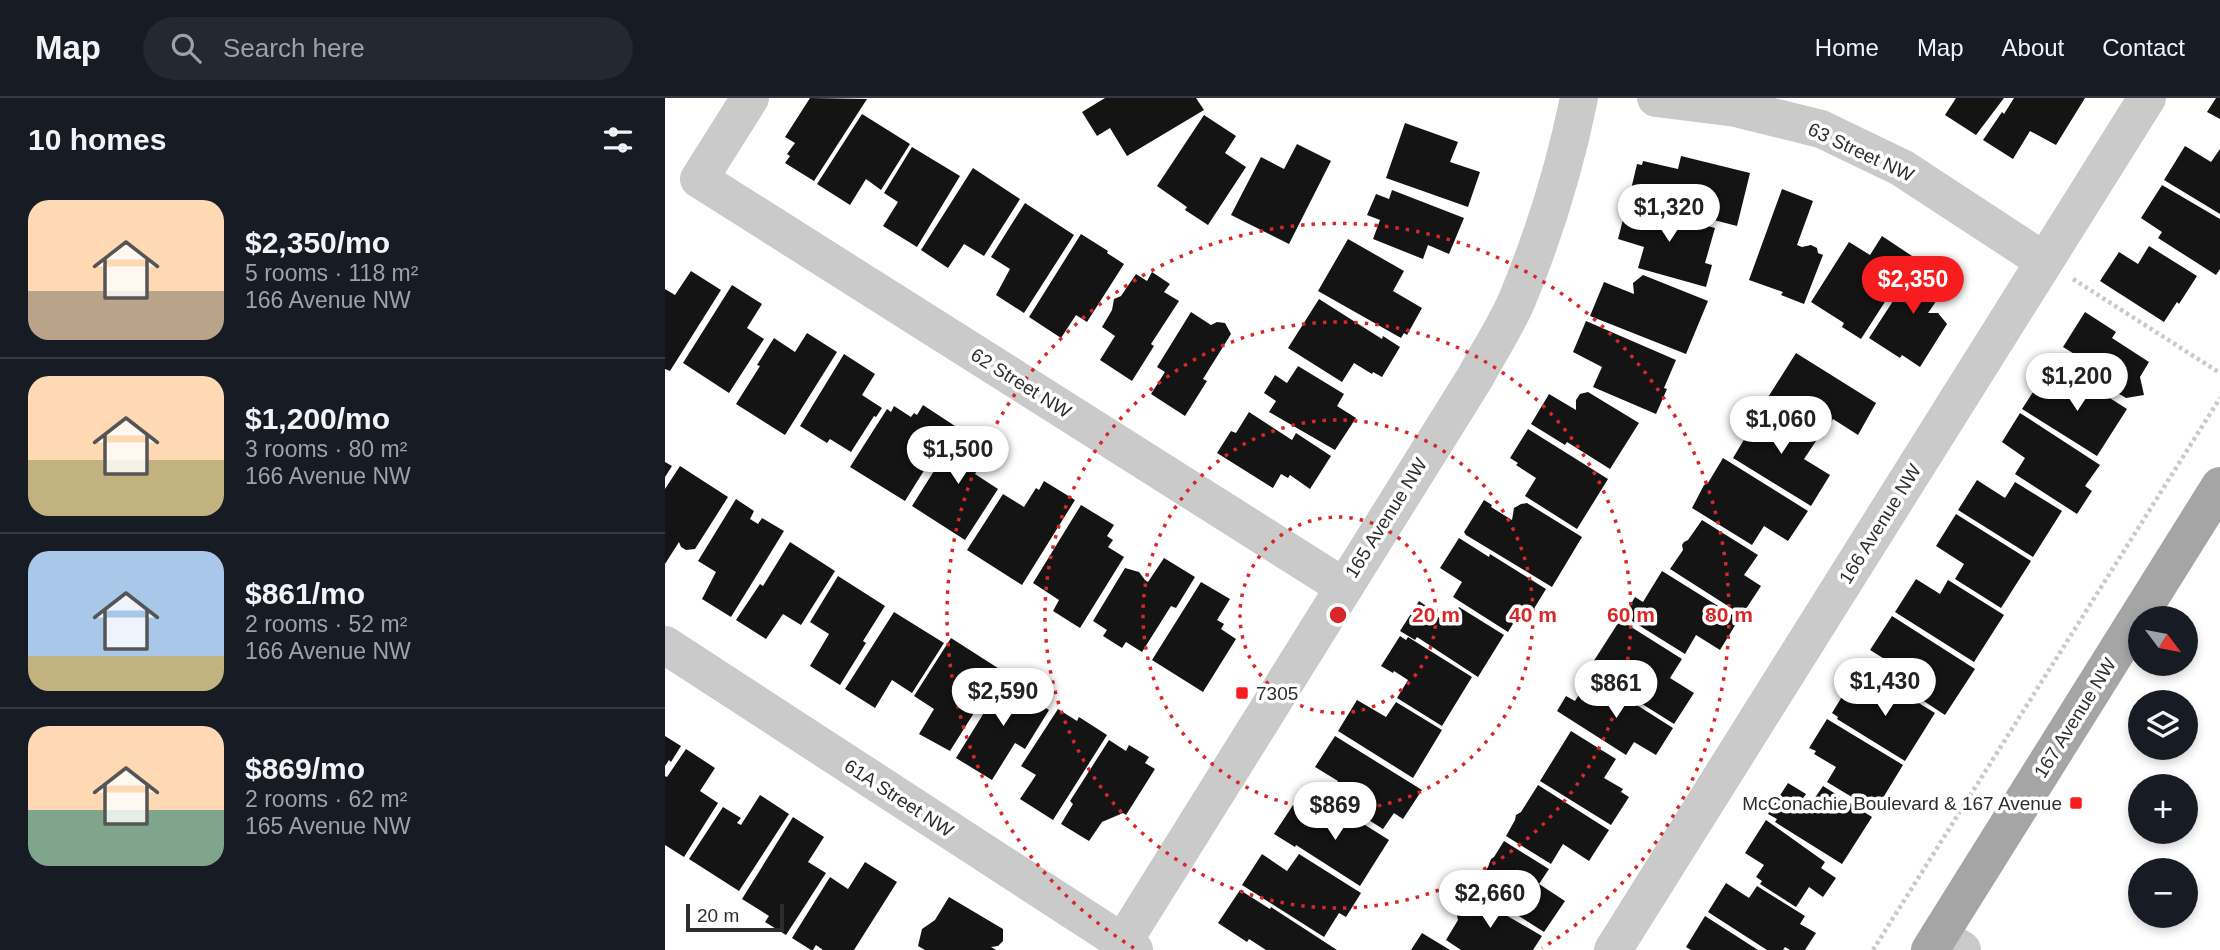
<!DOCTYPE html>
<html lang="en">
<head>
<meta charset="utf-8">
<style>
  body { margin:0; font-family:Helvetica,sans-serif; background:#242831; color:#f1f3f6; height:100vh; display:flex; flex-direction:column; font-size:26px; white-space:nowrap }
  * { box-sizing:border-box; margin:0 }
  p { font-size:23px; color:#9ea1a6 }
  .icon { flex:none; width:38px; height:38px; fill:none; stroke:currentColor; stroke-width:2; stroke-linecap:round; stroke-linejoin:round }
  .map { position:relative; flex:1; overflow:hidden }
  .side { display:flex; flex-direction:column; background:#171b24; width:665px }
  .side>* { flex:none }
  .needle { width:46px; rotate:122deg }
  .fabs { position:absolute; left:1463px; top:508px; display:grid; gap:14px }
  .fabs a { display:grid; place-items:center; width:70px; height:70px; border-radius:50%; background:#171b24; box-shadow:0 4px 10px #0003; font-size:35px }
  .scale { position:absolute; left:21px; bottom:18px; width:98px; box-sizing:border-box; padding-left:7px; border:4px solid #2d2d2d; border-top:0; font-size:19px; line-height:24px; white-space:nowrap; color:#2d2d2d; -webkit-text-stroke:5px #fff; paint-order:stroke }
  .price { position:absolute; translate:-50% -60px; padding:0 16px; border-radius:24px; background:#fff; color:#222; font-size:23px; line-height:46px; filter:drop-shadow(0 2px 4px #0008) }
  .price::after { content:''; position:absolute; left:50%; top:42px; width:21px; height:16px; margin-left:-10px; background:inherit; clip-path:polygon(0 0,100% 0,50% 100%) }
  .price.selected { background:#f71d1f; color:#fff }
  ul { padding:0; list-style:none }
  li { display:flex; align-items:center; gap:21px; height:175px; padding:0 28px }
  li+li { border-top:2px solid #363941 }
  li span { display:grid; place-items:center; flex:none; width:196px; height:140px; border-radius:21px; color:#555 }
  li>.icon { margin-inline-start:auto }
  span .icon { width:84px; height:84px; fill:#fffc; stroke-width:1 }
  li b { font-size:30px }
  h2 { display:flex; justify-content:space-between; align-items:center; height:84px; padding:0 28px; font-size:30px }
  header { display:flex; align-items:center; gap:42px; box-sizing:border-box; height:98px; padding:0 35px; background:#171b24; border-bottom:2px solid #363941 }
  header strong { font-size:33px }
  nav { display:flex; gap:38px; margin-inline-start:auto; font-size:24px }
  .search { width:490px; height:63px; background:#242831; display:flex; align-items:center; gap:18px; box-sizing:border-box; padding:0 24px; border-radius:38px; color:#9ea1a6; font-size:26px }
  main { display:flex; flex:1; min-height:0 }
  .map>svg:first-child { display:block }
  .building { fill:#141414 }
  .lines { fill:none; stroke-linecap:round; stroke-linejoin:round }
  .path { stroke:#cacaca; stroke-width:4.5; stroke-dasharray:3.5 3.5; stroke-linecap:butt }
  .minor { stroke:#cacaca; stroke-width:38 }
  .major { stroke:#a5a5a5; stroke-width:38 }
  .ring { fill:none; stroke:#d62828; stroke-width:3.5; stroke-dasharray:3.5 7 }
  .poi-dot { fill:#f71d1f; stroke:#fff; stroke-width:2.5 }
  .labels { text-anchor:middle; dominant-baseline:central; stroke-width:7; stroke-linejoin:round; paint-order:stroke }
  .street-label { font-size:19px; fill:#2d2d2d; stroke:#fff }
  .poi-label { font-size:19px; fill:#2d2d2d; stroke:#fff; text-anchor:start }
  .centre { fill:#d62828; stroke:#fff; stroke-width:3.5 }
  .ring-label { font-size:21px; text-anchor:middle; font-weight:bold; fill:#d62828; stroke:#fff; stroke-width:7; stroke-linejoin:round; paint-order:stroke }
</style>
</head>
<body>
<header>
<strong>Map</strong>
<div class="search"><svg class="icon" aria-label="search" viewBox="0 0 24 24"><circle cx="10" cy="10" r="6"/><path d="M15 15l6 6"/></svg>Search here</div>
<nav><a>Home</a><a>Map</a><a>About</a><a>Contact</a></nav>
</header>
<main>
<section class="side">
<h2>10 homes<svg class="icon" aria-label="filters" viewBox="0 0 24 24"><path d="M4 7h16M4 17h16"/><circle cx="9" cy="7" r="2"/><circle cx="15" cy="17" r="2"/></svg></h2>
<ul>
<li><span style="background:linear-gradient(#ffd9b3 65%,#b9a48a 0)"><svg class="icon" aria-label="home" viewBox="0 0 24 24"><path d="M3 11l9-7 9 7M6 9v11h12V9"/></svg></span><div><b>$2,350/mo</b><p>5 rooms · 118 m²</p><p>166 Avenue NW</p></div></li>
<li><span style="background:linear-gradient(#ffd9b3 60%,#c2b280 0)"><svg class="icon" aria-label="home" viewBox="0 0 24 24"><path d="M3 11l9-7 9 7M6 9v11h12V9"/></svg></span><div><b>$1,200/mo</b><p>3 rooms · 80 m²</p><p>166 Avenue NW</p></div></li>
<li><span style="background:linear-gradient(#a9c7e8 75%,#c2b280 0)"><svg class="icon" aria-label="home" viewBox="0 0 24 24"><path d="M3 11l9-7 9 7M6 9v11h12V9"/></svg></span><div><b>$861/mo</b><p>2 rooms · 52 m²</p><p>166 Avenue NW</p></div></li>
<li><span style="background:linear-gradient(#ffd9b3 60%,#7fa58c 0)"><svg class="icon" aria-label="home" viewBox="0 0 24 24"><path d="M3 11l9-7 9 7M6 9v11h12V9"/></svg></span><div><b>$869/mo</b><p>2 rooms · 62 m²</p><p>165 Avenue NW</p></div></li>
</ul>
</section>
<div class="map">
<svg width="1555" height="852" viewBox="0 0 1555 852">
  <rect width="100%" height="100%" fill="#fff"/>
  <path class="building" d="M145,0L202,1L149,83L120,65L125,58L122,56L130,45L120,39Z
    M440,0H531L539,12L462,58L445,30L432,38L417,14Z
    M1291,0H1339L1311,37L1280,17Z
    M1349,0H1420L1391,47L1365,33L1348,61L1318,42L1337,14L1339,16Z
    M1551,0H1555V21L1542,14Z
    M197,16L245,46L216,92L201,81L185,107L152,86Z
    M539,17L571,38L560,55L581,69L543,127L520,112L522,109L492,88Z
    M740,25L793,44L785,64L815,74L803,109L721,80Z
    M632,46L666,63L624,146L566,117L596,59L619,71Z
    M1520,48L1546,64L1555,51V116L1499,82Z
    M247,49L295,78L252,149L218,128L233,104L219,95Z
    M1016,58L1085,75L1072,128L964,100L972,66L977,67L978,63L1013,71Z
    M308,70L355,101L319,158L299,146L283,170L256,152Z
    M1497,87L1555,121V171L1551,177L1493,140L1497,134L1476,120Z
    M1117,91L1148,103L1132,147L1137,149L1146,147L1152,150L1153,155L1158,157L1139,206L1116,197L1118,194L1084,182Z
    M727,92L799,120L784,156L763,147L758,161L708,141L715,122L702,117L711,96L724,101Z
    M360,105L409,137L359,215L331,197L345,171L326,159Z
    M962,106L1050,130L1040,165L1047,167L1041,189L973,170L979,149L953,141Z
    M416,136L443,153L442,155L459,166L422,224L411,217L396,240L364,219Z
    M1217,138L1247,158L1243,164L1245,165L1196,241L1177,229L1179,225L1146,204L1184,144L1205,157Z
    M683,141L739,173L728,193L757,210L742,237L739,235L736,240L653,193Z
    M1484,148L1532,178L1514,206L1512,204L1499,224L1435,183L1454,154L1473,166Z
    M1251,161L1282,181L1273,194L1274,199L1263,215H1273L1282,226L1255,269L1237,257L1235,260L1204,240L1243,180L1240,178Z
    M26,173L56,192L5,273L0,271V191L10,197Z
    M487,174L505,186L499,194L514,203L486,246L489,248L467,283L435,262L450,238L437,229L447,212L449,201L456,198L471,176L482,183Z
    M978,177L1043,203L1021,256L925,218L939,184L969,196L968,185Z
    M67,187L97,206L82,230L99,241L64,295L18,265Z
    M654,201L717,241L718,238L735,249L717,279L708,274L707,276L689,265L677,284L623,250Z
    M526,214L546,227L552,224L560,225L566,236L538,281L542,283L520,318L486,296L500,274L492,269Z
    M1420,214L1451,234L1447,240L1484,264L1475,279L1479,297L1461,300L1413,271L1419,262L1398,249Z
    M921,223L1011,262L999,290L1002,291L991,316L928,289L937,269L908,254Z
    M142,235L172,254L120,337L71,306L95,268L92,267L109,240L130,254Z
    M1131,255L1211,305L1193,337L1168,321L1157,340L1100,304Z
    M179,256L210,276L197,297L217,310L211,319L209,318L186,354L165,341L162,345L135,328Z
    M633,268L679,296L672,308L691,320L670,352L604,314L611,303L599,295L610,277L622,285Z
    M1377,280L1404,297L1415,281L1462,311L1432,358L1357,311Z
    M923,294L974,325L945,371L902,344L900,347L866,326L884,296L911,312V302L915,296Z
    M258,307L290,328L280,343L278,342L240,403L185,369L222,311L226,314L229,308L246,319L249,315L252,317Z
    M1096,308L1151,343L1139,361L1165,377L1146,408L1068,360L1080,340L1077,339Z
    M584,314L627,342L631,335L666,358L645,391L625,377L623,380L616,376L608,390L552,355L566,333L571,335Z
    M1355,315L1435,367L1420,388L1427,393L1412,416L1350,376L1360,360L1337,344Z
    M293,329L326,350L310,376L333,391L300,442L247,408L274,365L271,364Z
    M863,331L943,381L912,431L860,398L871,380L851,367L853,365L845,360Z
    M1058,360L1143,413L1123,443L1099,428L1087,447L1027,410L1039,387L1043,385Z
    M0,364L7,368L0,379Z
    M15,368L63,399L30,451L21,452L16,449L14,444L0,466V391Z
    M1312,382L1340,400L1350,384L1397,413L1368,459L1293,412Z
    M379,383L410,402L357,487L302,452L338,396L359,409L371,390L374,392Z
    M71,401L89,413L85,421L93,426L97,420L119,433L66,519L37,501L51,474L33,463Z
    M819,402L827,407L826,409L847,422L849,410L856,406L862,405L917,439L887,489L801,437L799,434Z
    M416,407L449,427L442,438L448,442L443,449L459,459L415,530L388,513L394,502L368,485Z
    M1291,416L1366,463L1336,510L1290,481L1299,466L1271,448Z
    M1037,422L1093,457L1079,477L1096,488L1077,517L1005,471L1018,452L1017,447L1019,444L1023,442Z
    M794,440L824,459L825,456L881,491L862,522L854,516L843,534L788,499L797,484L775,470Z
    M125,444L170,473L136,527L118,516L101,541L71,522L95,486L98,488Z
    M499,460L530,479L511,510L506,508L477,554L461,544L457,550L438,538L442,532L428,523L460,470L474,474L480,482L483,484Z
    M997,473L1074,521L1055,552L1031,537L1020,556L959,518L970,499L978,504Z
    M173,478L220,508L198,543L201,545L175,587L145,568L164,536L145,524Z
    M1251,481L1275,496L1283,482L1339,517L1309,564L1230,514Z
    M536,484L565,501L552,522L559,526L556,531L571,541L538,594L487,562Z
    M754,503L770,514L768,516L783,525L794,509L839,537L813,579L752,539L750,542L735,533Z
    M229,514L279,545L247,595L227,582L210,610L180,591Z
    M1227,518L1310,571L1280,617L1219,577L1226,565L1205,552Z
    M955,522L1017,561L1005,580L1029,595L1009,626L923,572Z
    M735,538L741,542L743,539L807,579L777,628L732,600L743,582L729,573L728,575L716,568Z
    M286,540L336,572L285,653L254,636L269,611L249,598Z
    M354,579L371,590L365,600L384,612L360,651L350,645L327,682L291,660L338,584L347,590Z
    M922,584L952,603L956,597L1008,630L991,657L969,644L961,657L892,613L901,598L910,603Z
    M1186,584L1202,594L1200,597L1210,603L1221,585L1270,615L1240,663L1172,621L1173,619L1167,615Z
    M692,602L721,619L731,604L777,632L748,680L673,633Z
    M393,611L412,623L414,619L442,637L388,722L355,701L371,677L356,668Z
    M1162,621L1238,667L1210,713L1162,684L1171,669L1149,656L1151,653L1144,650Z
    M906,633L951,661L939,680L958,691L956,694L964,699L946,727L875,683Z
    M0,638L16,648L6,664L4,662L0,668Z
    M670,638L757,692L738,721L729,715L718,731L664,697L673,683L650,669Z
    M444,642L461,653L464,647L484,659L480,665L490,671L461,717L458,715L437,724L424,743L396,726L408,706L405,703Z
    M21,651L50,670L35,693L53,705L19,759L0,747V678L2,679Z
    M1123,685L1141,696L1139,699L1147,704L1158,688L1207,719L1177,766L1110,724L1112,721L1103,716Z
    M873,687L944,732L924,763L898,746L886,766L841,738L850,722L851,717L856,714Z
    M95,697L124,716L74,793L24,761L58,709L76,720L72,725L76,727Z
    M628,707L663,727L673,710L724,742L695,788L631,747L630,749L609,736Z
    M128,719L159,739L143,764L161,775L121,837L100,824L104,818L77,801Z
    M1101,722L1160,764L1156,770L1171,780L1158,799L1144,789L1131,809L1095,786L1097,783L1091,779L1099,767L1080,755Z
    M839,743L884,771L874,786L900,803L879,834L810,790L823,769L826,761L829,759Z
    M597,756L622,773L634,756L696,795L681,819L674,815L659,839L577,787Z
    M200,764L232,784L189,852H158L151,847L148,852H146L127,840L165,779L183,791Z
    M1061,785L1084,800L1092,788L1140,818L1135,826L1151,835L1140,852H1125L1120,849L1118,852H1102L1043,814Z
    M575,792L605,811L606,809L672,852H601L584,841L582,844L553,825Z
    M808,798L877,838L868,852H796L781,842L793,822L790,809L804,805Z
    M284,799L338,831V843L333,848L326,849L331,852H260L253,848L257,831L270,822Z
    M1040,818L1093,852H1026L1021,849Z
    M757,835L785,852H746Z"/>
  <g class="lines">
    <path class="path" d="M1408,181L1555,275
      M1208,852L1555,300"/>
    <path class="minor" d="M85,0L34,81L679,489
      M991,0L1071,10L1156,31L1237,70L1379,163
      M0,547L469,852
      M1274,838L1297,852
      M453,852L811,278C824,253 841,228 852,202C879,137 900,69 914,0
      M948,852L1482,0"/>
    <path class="major" d="M1265,852L1555,388"/>
  </g>
  <g class="ring">
    <circle cx="673" cy="517" r="98"/>
    <circle cx="673" cy="517" r="195"/>
    <circle cx="673" cy="517" r="293"/>
    <path d="M469 850A391 391 0 1 1 877 850"/>
  </g>
  <g class="poi-dot">
    <rect x="570" y="588" width="14" height="14" rx="3.5"/>
    <rect x="1404" y="698" width="14" height="14" rx="3.5"/>
  </g>
  <g class="labels">
    <g class="street-label">
      <text transform="translate(1196 54) rotate(25)">63 Street NW</text>
      <text transform="translate(356 285) rotate(32)">62 Street NW</text>
      <text transform="translate(721 420) rotate(-58)">165 Avenue NW</text>
      <text transform="translate(1215 426) rotate(-58)">166 Avenue NW</text>
      <text transform="translate(1410 620) rotate(-58)">167 Avenue NW</text>
      <text transform="translate(234 700) rotate(33)">61A Street NW</text>
    </g>
    <g class="poi-label">
      <text x="591" y="595">7305</text>
      <text x="1397" y="705" text-anchor="end">McConachie Boulevard &amp; 167 Avenue</text>
    </g>
  </g>
  <circle cx="673" cy="517" r="10" class="centre"/>
  <g class="ring-label">
    <text x="771" y="524">20 m</text>
    <text x="868" y="524">40 m</text>
    <text x="966" y="524">60 m</text>
    <text x="1064" y="524">80 m</text>
  </g>
</svg>
<div class="fabs">
<a><svg class="needle" viewBox="-14 -14 28 28"><path d="M0-13l5 13h-10z" fill="#e53935"/><path d="M0 13l5-13h-10z" fill="#9ea1a6"/></svg></a>
<a><svg class="icon" aria-label="layers" viewBox="0 0 24 24"><path d="M12 4l9 5-9 5-9-5zM3 14l9 5 9-5"/></svg></a>
<a>+</a>
<a>−</a>
</div>
<div class="scale">20 m</div>
<b class="price" style="left:1004px;top:146px">$1,320</b>
<b class="price selected" style="left:1248px;top:218px">$2,350</b>
<b class="price" style="left:1412px;top:315px">$1,200</b>
<b class="price" style="left:1116px;top:358px">$1,060</b>
<b class="price" style="left:293px;top:388px">$1,500</b>
<b class="price" style="left:1220px;top:620px">$1,430</b>
<b class="price" style="left:951px;top:622px">$861</b>
<b class="price" style="left:338px;top:630px">$2,590</b>
<b class="price" style="left:670px;top:744px">$869</b>
<b class="price" style="left:825px;top:832px">$2,660</b>
</div>
</main>
</body>
</html>
